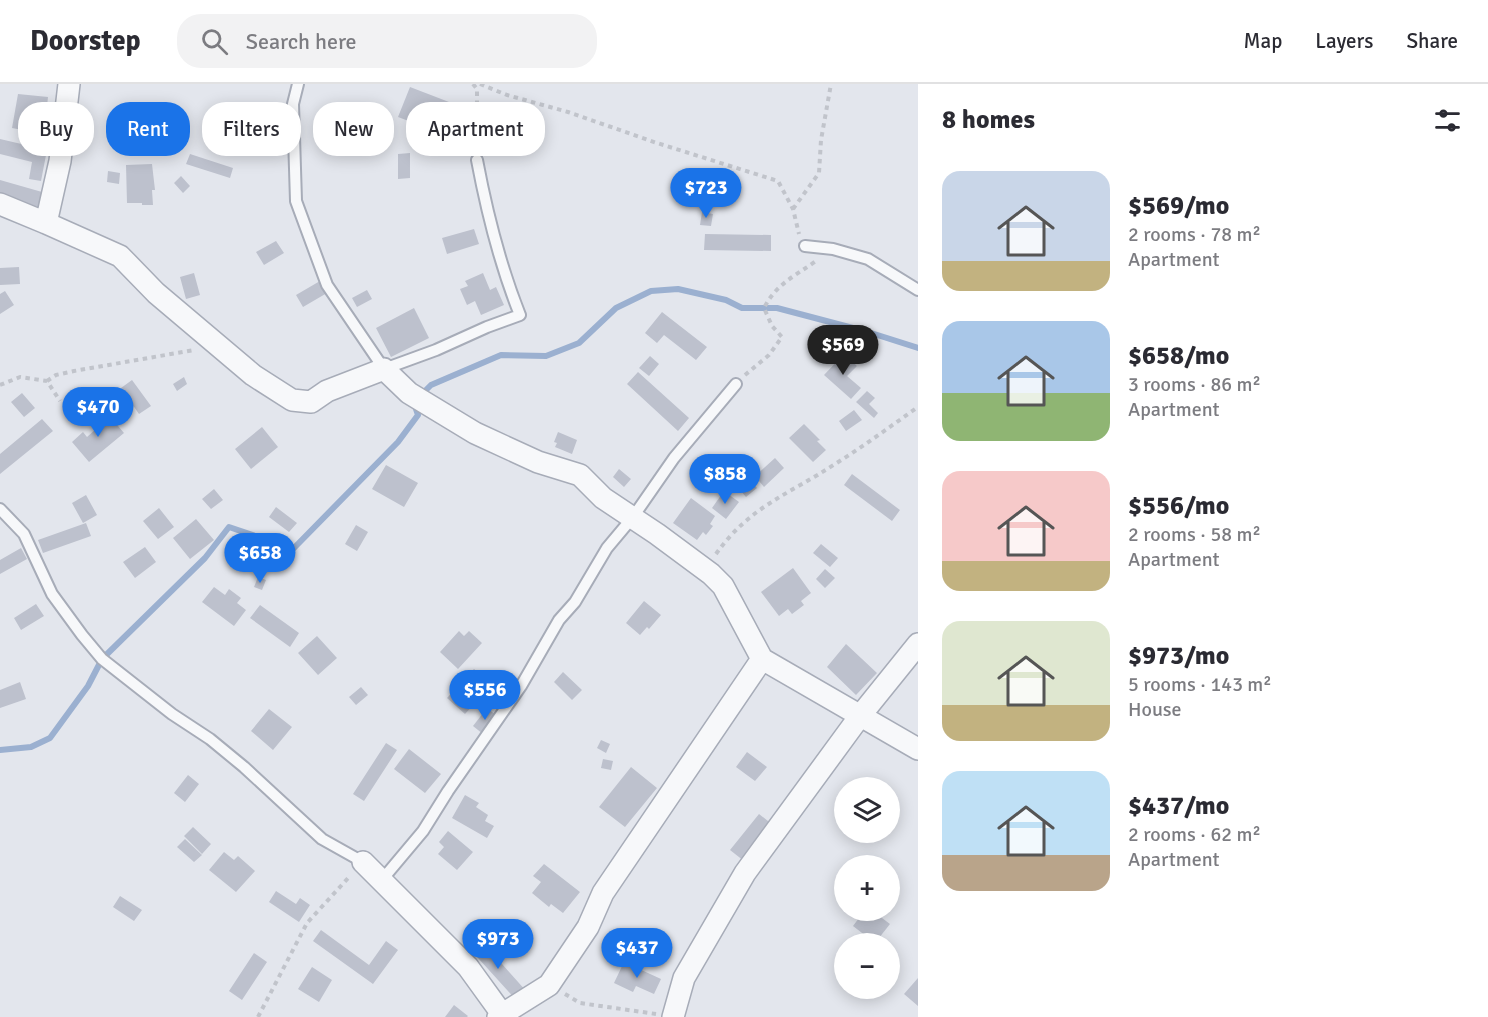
<!DOCTYPE html>
<html lang="en">
<head>
<meta charset="utf-8">
<style>
  body { margin:0; font-family:Signika,sans-serif; background:#f2f2f3; color:#2b2b33; height:100vh; display:flex; flex-direction:column; font-size:22px; white-space:nowrap }
  * { box-sizing:border-box; margin:0 }
  p { font-size:20px; color:#7c7c81 }
  .icon { flex:none; width:33px; height:33px; fill:none; stroke:currentColor; stroke-width:2; stroke-linecap:round; stroke-linejoin:round }
  .map { position:relative; flex:1; overflow:hidden }
  .drawer { display:flex; flex-direction:column; background:#fff; width:570px }
  .drawer>* { flex:none }
  .guide { position:absolute; left:18px; top:18px; width:570px; height:54px; display:flex; gap:12px }
  .fabs { position:absolute; left:834px; top:693px; display:grid; gap:12px }
  .fabs a { display:grid; place-items:center; width:66px; height:66px; border-radius:50%; background:#fff; box-shadow:0 3px 15px #0003; font-size:30px }
  .price { position:absolute; translate:-50% -51px; padding:0 14px; border-radius:21px; background:#1a73e8; color:#fff; font-size:20px; line-height:39px; filter:drop-shadow(0 2px 3px #0008) }
  .price::after { content:''; position:absolute; left:50%; top:36px; width:18px; height:14px; margin-left:-9px; background:inherit; clip-path:polygon(0 0,100% 0,50% 100%) }
  .price.current { background:#222; color:#fff }
  ul { padding:0; list-style:none }
  li { display:flex; align-items:center; gap:18px; height:150px; padding:0 24px }
  li span { display:grid; place-items:center; flex:none; width:168px; height:120px; border-radius:18px; color:#555 }
  li>.icon { margin-inline-start:auto }
  span .icon { width:72px; height:72px; fill:#fffc; stroke-width:1 }
  li b { font-size:26px }
  h2 { display:flex; justify-content:space-between; align-items:center; height:72px; padding:0 24px; font-size:26px }
  .chip { padding:0 21px; border-radius:24px; background:#fff; box-shadow:0 3px 15px #0003; font-size:21px; line-height:54px }
  .chip.current { background:#1a73e8; color:#fff }
  header { display:flex; align-items:center; gap:36px; box-sizing:border-box; height:84px; padding:0 30px; background:#fff; border-bottom:2px solid #e1e1e2 }
  header strong { font-size:28px }
  nav { display:flex; gap:33px; margin-inline-start:auto; font-size:21px }
  .search { width:420px; height:54px; background:#f2f2f3; display:flex; align-items:center; gap:15px; box-sizing:border-box; padding:0 21px; border-radius:24px; color:#7c7c81; font-size:22px }
  main { display:flex; flex:1; min-height:0 }
  .map>svg:first-child { display:block }
  .lines { fill:none; stroke-linecap:round; stroke-linejoin:round }
  .stream { stroke:#9bb0d0; stroke-width:6 }
  .building { fill:#bdc1cd }
  .lane-casing { stroke:#a7acb8; stroke-width:14 }
  .street-casing { stroke:#a7acb8; stroke-width:24 }
  .path { stroke:#c1c4cb; stroke-width:4; stroke-dasharray:4.5 4.5; stroke-linecap:butt }
  .lane { stroke:#f7f8fa; stroke-width:10 }
  .street { stroke:#f7f8fa; stroke-width:21 }
</style>
</head>
<body>
<header>
<strong>Doorstep</strong>
<div class="search"><svg class="icon" aria-label="search" viewBox="0 0 24 24"><circle cx="10" cy="10" r="6"/><path d="M15 15l6 6"/></svg>Search here</div>
<nav><a>Map</a><a>Layers</a><a>Share</a></nav>
</header>
<main>
<div class="map">
<svg width="918" height="933" viewBox="0 0 918 933">
  <rect width="100%" height="100%" fill="#e3e6ed"/>
  <g class="lines">
    <path class="stream" d="M421,311L431,301L501,271L546,272L579,259L616,224L651,207L678,205L726,216L742,224H777L868,248L918,264
      M0,666L31,663L50,654L88,602L102,575L205,474L229,443L293,465L398,358L418,331L415,322L416,319"/>
  </g>
  <path class="building" d="M410,3L449,18L438,48L398,33Z
    M18,10L48,13L44,50L12,44Z
    M271,27H285L284,55H271Z
    M343,29L361,33L359,43L340,39Z
    M0,55L47,66L41,97L29,95L32,78L0,70Z
    M410,69V94L398,95V70Z
    M190,70L233,84L230,94L186,80Z
    M152,80L155,106H152L153,121H142V119H127L126,81Z
    M108,87L120,89L119,100L107,98Z
    M181,92L190,102L183,109L174,99Z
    M0,96L42,108L38,123L0,112Z
    M702,128L713,130L711,142L700,141Z
    M474,145L479,160L447,170L442,154Z
    M705,150L771,151V167L704,166Z
    M276,157L284,169L264,181L256,168Z
    M19,183L20,200L0,201V184Z
    M194,189L200,211L186,215L180,193Z
    M483,189L490,206L496,203L504,221L481,231L475,217L467,221L460,205L468,202L465,197Z
    M320,197L327,209L303,223L296,211Z
    M367,206L372,215L357,223L352,214Z
    M5,207L14,221L0,230V210Z
    M414,224L429,254L391,273L376,244Z
    M662,228L707,263L696,276L664,251L657,259L645,249Z
    M844,270L857,282L847,292L861,304L851,315L824,291Z
    M650,272L659,280L649,292L639,284Z
    M638,288L689,334L678,347L627,300Z
    M184,293L187,300L177,307L173,300Z
    M132,296L151,322L139,330L121,304Z
    M867,307L875,314L869,320L878,329L874,334L856,318Z
    M22,309L35,324L24,333L11,318Z
    M854,326L862,336L846,347L839,337Z
    M107,329L124,349L89,378L72,358L83,348L87,353L96,345L93,341Z
    M42,335L53,347L0,390V370Z
    M804,340L820,356L817,357L826,366L813,378L789,354Z
    M262,343L278,363L251,385L235,365Z
    M558,348L577,356L572,370L555,363L557,359L554,358Z
    M775,374L784,384L764,403L755,392Z
    M735,378L757,404L746,413L725,388Z
    M386,381L418,399L404,423L372,405Z
    M619,385L631,395L624,403L613,393Z
    M852,390L900,426L892,437L844,401Z
    M214,405L223,416L211,425L202,415Z
    M724,407L739,418L726,435L712,424Z
    M86,411L97,431L83,439L72,419Z
    M691,414L715,432L710,440L713,442L706,451L703,448L697,456L673,439Z
    M276,423L297,439L289,448L269,433Z
    M159,424L174,443L158,455L143,437Z
    M196,435L214,456L190,475L173,454Z
    M86,439L91,452L43,469L38,456Z
    M356,441L368,448L357,467L345,460Z
    M821,460L838,474L830,483L813,469Z
    M145,463L156,478L135,494L123,478Z
    M21,464L27,475L0,490V476Z
    M793,484L811,509L801,517L804,521L792,530L788,525L779,532L761,508Z
    M825,485L835,494L825,504L816,495Z
    M258,493L266,496L262,506L254,503Z
    M214,503L225,511L229,505L241,514L237,519L246,526L234,542L202,518Z
    M644,517L661,531L649,545L647,543L640,551L626,539Z
    M36,520L44,532L21,546L14,534Z
    M260,521L299,549L290,563L250,534Z
    M459,547L464,552L469,547L482,559L458,585L440,568Z
    M317,552L337,574L318,591L298,569Z
    M846,560L877,589L856,611L827,583Z
    M474,585L481,591L484,589L494,598L465,630L447,614L459,601L455,597L464,588L468,591Z
    M563,588L582,606L572,616L554,598Z
    M20,598L26,615L0,624V606Z
    M361,603L368,611L356,621L349,613Z
    M487,624L497,632L483,650L473,642Z
    M269,625L292,643L273,666L251,647Z
    M601,656L610,660L606,669L597,664Z
    M386,659L397,666L364,717L353,710Z
    M409,665L441,690L425,709L394,685Z
    M747,668L767,683L755,697L736,683Z
    M603,675L613,677L611,686L601,684Z
    M631,683L657,704L625,743L599,723Z
    M188,691L199,700L185,718L174,709Z
    M465,711L479,719L476,723L488,731L485,737L494,742L487,754L452,734Z
    M759,730L773,741L744,777L730,766Z
    M193,743L211,760L202,770L184,752Z
    M448,747L473,768L457,786L438,770L444,763L439,758Z
    M185,755L202,771L194,778L177,763Z
    M224,768L234,776L238,772L255,787L236,808L209,786Z
    M544,780L580,808L563,829L551,820L549,823L532,809L541,798L533,792Z
    M276,807L296,820L300,814L310,821L299,838L269,818Z
    M120,812L142,826L134,837L113,823Z
    M865,826H868L877,833L878,831L890,840L875,859L853,842Z
    M321,846L369,881L386,857L398,866L373,900L313,857Z
    M479,854L527,908L517,917L469,864Z
    M254,869L267,878L242,916L229,907Z
    M624,878L661,895L654,910L636,902L633,908L614,899Z
    M312,883L332,896L319,918L298,905Z
    M918,894V922L904,910Z
    M454,921L468,932L467,933H445Z"/>
  <g class="lines">
    <g class="lane-casing">
      <path id="lane" d="M298,0L293,20L296,117L327,201L384,285L436,266L487,243L520,231C500,181 487,129 477,76
        M805,162L833,165L868,175L918,206
        M0,425L24,450L52,510L82,551L102,575L172,630L210,655L244,683L322,755L363,778
        M381,797L423,747L448,707L521,602L559,536L575,518L607,464L633,433L674,374L736,300"/>
    </g>
    <g class="street-casing">
      <path id="street" d="M0,120L46,139L120,172L156,209L253,291L292,316L311,318L327,307L384,285L409,309L475,349L538,378L580,391L603,414L657,450L711,490L723,502L762,575L918,665
        M46,139L60,77L69,0
        M363,778L468,883L502,930
        M498,933L549,901L588,843L603,809L762,575
        M673,933L684,894L745,789L860,632L918,560"/>
    </g>
    <path class="path" d="M473,0L477,5V64
      M480,0L507,11L568,28L657,59L778,97L793,125L799,150
      M793,125L819,89L821,56L831,0
      M745,291L769,271L782,253L772,242L764,224C776,200 795,192 816,177
      M47,297L56,291L74,287L194,266
      M0,301L20,293L47,297L60,317
      M716,470C750,422 788,411 835,380C864,362 891,342 918,323
      M565,910L580,919L656,930
      M258,933L307,839L350,792"/>
    <use href="#lane" class="lane"/>
    <use href="#street" class="street"/>
  </g>
</svg>
<div class="fabs">
<a><svg class="icon" aria-label="layers" viewBox="0 0 24 24"><path d="M12 4l9 5-9 5-9-5zM3 14l9 5 9-5"/></svg></a>
<a>+</a>
<a>−</a>
</div>
<b class="price" style="left:706px;top:135px">$723</b>
<b class="price current" style="left:843px;top:292px">$569</b>
<b class="price" style="left:98px;top:354px">$470</b>
<b class="price" style="left:725px;top:421px">$858</b>
<b class="price" style="left:260px;top:500px">$658</b>
<b class="price" style="left:485px;top:637px">$556</b>
<b class="price" style="left:498px;top:886px">$973</b>
<b class="price" style="left:637px;top:895px">$437</b>
<div class="guide">
<a class="chip">Buy</a>
<a class="chip current">Rent</a>
<a class="chip">Filters</a>
<a class="chip">New</a>
<a class="chip">Apartment</a>
</div>
</div>
<section class="drawer">
<h2>8 homes<svg class="icon" aria-label="filters" viewBox="0 0 24 24"><path d="M4 7h16M4 17h16"/><circle cx="9" cy="7" r="2"/><circle cx="15" cy="17" r="2"/></svg></h2>
<ul>
<li><span style="background:linear-gradient(#c9d6e8 75%,#c2b280 0)"><svg class="icon" aria-label="home" viewBox="0 0 24 24"><path d="M3 11l9-7 9 7M6 9v11h12V9"/></svg></span><div><b>$569/mo</b><p>2 rooms · 78 m²</p><p>Apartment</p></div></li>
<li><span style="background:linear-gradient(#a9c7e8 60%,#8fb573 0)"><svg class="icon" aria-label="home" viewBox="0 0 24 24"><path d="M3 11l9-7 9 7M6 9v11h12V9"/></svg></span><div><b>$658/mo</b><p>3 rooms · 86 m²</p><p>Apartment</p></div></li>
<li><span style="background:linear-gradient(#f6c9c9 75%,#c2b280 0)"><svg class="icon" aria-label="home" viewBox="0 0 24 24"><path d="M3 11l9-7 9 7M6 9v11h12V9"/></svg></span><div><b>$556/mo</b><p>2 rooms · 58 m²</p><p>Apartment</p></div></li>
<li><span style="background:linear-gradient(#dfe7d0 70%,#c2b280 0)"><svg class="icon" aria-label="home" viewBox="0 0 24 24"><path d="M3 11l9-7 9 7M6 9v11h12V9"/></svg></span><div><b>$973/mo</b><p>5 rooms · 143 m²</p><p>House</p></div></li>
<li><span style="background:linear-gradient(#bfe0f5 70%,#b9a48a 0)"><svg class="icon" aria-label="home" viewBox="0 0 24 24"><path d="M3 11l9-7 9 7M6 9v11h12V9"/></svg></span><div><b>$437/mo</b><p>2 rooms · 62 m²</p><p>Apartment</p></div></li>
</ul>
</section>
</main>
</body>
</html>
